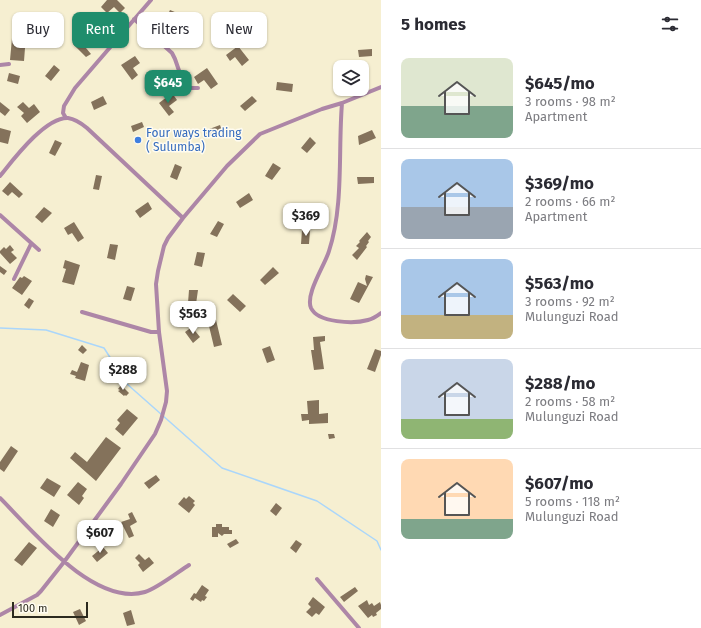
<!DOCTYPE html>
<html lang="en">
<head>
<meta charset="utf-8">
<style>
  body { margin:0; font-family:"Fira Sans",sans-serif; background:#f7f7f7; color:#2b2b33; height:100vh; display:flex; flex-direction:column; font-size:15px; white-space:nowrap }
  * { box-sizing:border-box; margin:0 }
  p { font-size:13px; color:#7c7c81 }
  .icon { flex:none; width:22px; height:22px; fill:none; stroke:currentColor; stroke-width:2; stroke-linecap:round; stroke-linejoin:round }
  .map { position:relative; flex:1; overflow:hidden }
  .sheet { display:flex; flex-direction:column; background:#fff; width:320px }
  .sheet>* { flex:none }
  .guide { position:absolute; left:12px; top:12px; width:309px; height:36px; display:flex; gap:8px }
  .controls { position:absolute; left:333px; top:60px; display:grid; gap:8px }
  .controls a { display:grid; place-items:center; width:36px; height:36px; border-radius:8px; background:#fff; box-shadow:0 1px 3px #0004; font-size:20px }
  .scale { position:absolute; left:12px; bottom:10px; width:76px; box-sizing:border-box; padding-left:4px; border:2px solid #2c2a1e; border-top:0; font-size:11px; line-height:14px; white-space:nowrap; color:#2c2a1e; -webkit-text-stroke:3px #fffcf0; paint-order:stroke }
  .price { position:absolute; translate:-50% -34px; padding:0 9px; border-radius:8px; background:#fff; color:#222; font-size:13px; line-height:26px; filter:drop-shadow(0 1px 2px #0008) }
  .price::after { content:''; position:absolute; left:50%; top:24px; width:12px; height:9px; margin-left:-6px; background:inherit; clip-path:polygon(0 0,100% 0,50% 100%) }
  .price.on { background:#1f8d6c; color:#fff }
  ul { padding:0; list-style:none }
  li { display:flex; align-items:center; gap:12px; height:100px; padding:0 20px }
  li+li { border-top:1px solid #e1e1e2 }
  li span { display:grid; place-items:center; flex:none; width:112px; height:80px; border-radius:8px; color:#555 }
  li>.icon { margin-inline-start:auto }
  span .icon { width:48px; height:48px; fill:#fffc; stroke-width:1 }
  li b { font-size:17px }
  h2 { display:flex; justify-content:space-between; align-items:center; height:48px; padding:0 20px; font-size:17px }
  .chip { padding:0 14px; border-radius:8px; background:#fff; box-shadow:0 1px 3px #0004; font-size:14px; line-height:36px }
  .chip.on { background:#1f8d6c; color:#fff }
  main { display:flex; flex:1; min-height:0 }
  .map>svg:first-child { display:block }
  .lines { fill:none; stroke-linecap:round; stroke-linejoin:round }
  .stream { stroke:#aad6fb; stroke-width:1.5 }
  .building { fill:#84725b }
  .street { stroke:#ad86a7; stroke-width:4 }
  .shop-dot { fill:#3f7fe0; stroke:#fffcf0; stroke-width:1.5 }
  .labels { text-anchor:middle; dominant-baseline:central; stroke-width:3; stroke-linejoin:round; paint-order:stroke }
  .shop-label { font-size:12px; fill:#366cbe; stroke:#fffcf0; text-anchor:start }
</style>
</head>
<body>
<main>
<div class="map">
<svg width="381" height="628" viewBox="0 0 381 628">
  <rect width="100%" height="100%" fill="#f6efd1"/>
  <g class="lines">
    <path class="stream" d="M0,328L46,330L104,348L127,384L222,468L317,501L377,541L381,550"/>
  </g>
  <path class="building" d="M107,0H117L125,8L120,13L114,7L107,13L101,7Z
    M170,10L189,18L186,25L176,21L174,27L164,23Z
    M27,24L42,29L39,39L26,35L24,61L10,60L12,38L21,39Z
    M91,36L95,39L86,48L91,54L86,57L73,44L77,40L82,45Z
    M238,46L249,60L242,66L235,57L230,61L226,55Z
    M372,49V56L359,57L358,50Z
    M135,56L140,63L133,68L138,75L132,80L121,65Z
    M54,65L60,70L51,81L45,76Z
    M207,68L218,84L211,89L204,80L198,84L194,77Z
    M9,73L20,76L18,84L7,81Z
    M277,82L293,84L292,92L276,90Z
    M172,93L177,100L169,106L174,112L169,116L159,103Z
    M103,96L107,104L94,110L91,102Z
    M252,96L257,101L245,111L240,106Z
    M0,102L10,110L5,116L0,112Z
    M23,102L29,108L34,104L40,112L27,123L21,116L24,113L17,107Z
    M142,122L144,127L133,132L131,126Z
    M220,125L222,131L206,138L204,131Z
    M0,128L11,131L8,144L0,142Z
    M372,130L376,138L359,145L358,136Z
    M310,137L316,143L307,153L301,148Z
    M55,140L62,143L55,156L49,153Z
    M273,163L281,168L272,180L265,176Z
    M175,164L182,167L177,180L170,177Z
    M96,175L102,176L99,190L93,189Z
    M357,177H374V183L358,184Z
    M10,182L23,194L19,198L12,192L8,196L2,191Z
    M249,193L253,200L240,208L236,202Z
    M148,202L152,209L140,218L135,211Z
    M44,207L52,213L42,223L35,217Z
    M218,221L224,224L217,237L210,234Z
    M74,222L84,238L78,242L72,233L68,235L64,228Z
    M302,230H310L309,244H301Z
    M367,232L371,237L368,241L369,242L366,246L367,247L357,260L352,255L359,248L356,246L360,242L359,241Z
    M110,244L118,245L115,260L107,258Z
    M10,245L14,250L11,252L17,258L10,264L0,253V251L4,247L6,249Z
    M197,252L205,253L202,267L194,265Z
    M65,260L80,265L74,285L62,282L66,269L63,268Z
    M0,266L7,271L4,275L0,272Z
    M273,267L279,273L265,285L260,280Z
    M366,275L373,277L359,303L350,299L358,282L367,286L365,279Z
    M24,276L32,281L22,295L12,288L20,277L22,278Z
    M127,286L135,288L131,301L123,299Z
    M189,290H198L196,304L188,303Z
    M233,294L246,306L240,312L227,300Z
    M29,298L34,301L29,309L24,305Z
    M216,320L222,345L214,347L208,322Z
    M192,327L200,337L193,343L185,332Z
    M325,336V341L320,342L324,369L314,370L311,350H314L313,337Z
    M82,345L87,350L83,354L78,350Z
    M270,346L275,360L267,363L262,349Z
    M375,349L381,351V355L375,372L367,369Z
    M81,362L89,365L85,381L75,378L76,376L70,374L72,370L77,372Z
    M121,385L129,393L126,396L125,395L124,396L118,391L120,390L118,389Z
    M319,400V414L328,413V423L309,424V420L302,421L301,414H308L307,401Z
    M127,409L138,418L123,436L115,429L120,423L117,420Z
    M328,434H334L335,438L329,439Z
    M106,437L121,448L96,481L70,458L75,452L87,462Z
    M11,446L18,451L4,472L0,469V462Z
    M156,475L160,480L149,489L144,483Z
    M47,478L61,486L54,497L40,488Z
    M78,482L87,489L82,496L84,498L79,505L67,495Z
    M189,496L195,501L193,503L195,505L189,513L178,504L184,497L186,499Z
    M276,503L282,508L276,516L270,511Z
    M51,509L60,515L53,527L44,521Z
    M132,512L137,522L130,526L134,536L129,538L121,522L130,519L128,514Z
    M216,524H222V527H229V530H232V534H224L222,536L218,533V537H212V527H216Z
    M236,539L239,543L230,548L227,544Z
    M296,540L302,544L296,553L290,548Z
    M29,542L37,548L22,566L14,560Z
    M103,547L108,553L97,562L92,556Z
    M139,554L145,560L149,557L154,563L143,572L138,565L140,563L135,558Z
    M202,585L209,590L205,596L207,597L204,601L202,600L201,602L195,598L193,601L190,599L194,593L196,594Z
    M355,587L358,591L344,602L340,597Z
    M313,597L325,607L319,615L316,613L312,617L306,612L311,607L308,604Z
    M367,600L369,605L372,603L374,606L380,602L381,605V609L376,613L377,615L373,617L372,615L368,618L358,606Z
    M80,609L86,621L79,625L73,612Z
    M131,610L135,624L127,626L123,613Z"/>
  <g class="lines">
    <path class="street" d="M134,19L172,53L175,59L184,85L186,88H198
      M0,65L9,64
      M342,103C338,151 344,205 329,251C325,265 305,294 311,308C318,323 354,324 368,320C372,319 377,316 381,313
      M66,118L63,113L64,106L75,88L151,0
      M0,176C13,160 45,117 68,118C75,119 81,123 87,128L183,218
      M0,215L39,250
      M14,279L31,244
      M82,312L151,332H159
      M0,498C32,530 94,607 145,592C156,589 178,572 189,565
      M317,579L359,628
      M0,615L37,595L41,591L64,562L121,484L155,434L161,420L166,402L167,391L159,332L156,284L158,271L164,246L168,238L183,218L227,166L260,134L322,109L342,103L381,87"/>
  </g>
  <circle class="shop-dot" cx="138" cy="140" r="4"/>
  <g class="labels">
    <g class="shop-label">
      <text x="146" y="133">Four ways trading<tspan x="146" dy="14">( Sulumba)</tspan></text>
    </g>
  </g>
</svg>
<div class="controls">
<a><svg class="icon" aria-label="layers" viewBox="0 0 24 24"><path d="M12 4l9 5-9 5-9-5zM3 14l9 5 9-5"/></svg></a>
</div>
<div class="scale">100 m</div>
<b class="price on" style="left:168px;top:104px">$645</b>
<b class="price" style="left:306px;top:237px">$369</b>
<b class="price" style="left:193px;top:335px">$563</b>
<b class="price" style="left:123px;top:391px">$288</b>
<b class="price" style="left:100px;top:554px">$607</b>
<div class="guide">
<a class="chip">Buy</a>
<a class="chip on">Rent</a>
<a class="chip">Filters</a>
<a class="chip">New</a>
</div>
</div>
<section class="sheet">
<h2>5 homes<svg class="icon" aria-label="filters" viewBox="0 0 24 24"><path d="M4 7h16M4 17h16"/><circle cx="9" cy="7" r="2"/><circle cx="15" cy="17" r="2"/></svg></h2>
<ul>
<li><span style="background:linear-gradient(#dfe7d0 60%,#7fa58c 0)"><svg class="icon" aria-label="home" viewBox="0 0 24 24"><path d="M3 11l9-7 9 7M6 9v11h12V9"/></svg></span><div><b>$645/mo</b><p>3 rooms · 98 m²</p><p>Apartment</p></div></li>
<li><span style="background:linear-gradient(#a9c7e8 60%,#9aa5b1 0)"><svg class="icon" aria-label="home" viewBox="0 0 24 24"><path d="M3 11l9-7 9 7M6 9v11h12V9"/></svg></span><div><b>$369/mo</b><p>2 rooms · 66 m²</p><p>Apartment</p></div></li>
<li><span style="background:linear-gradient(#a9c7e8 70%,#c2b280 0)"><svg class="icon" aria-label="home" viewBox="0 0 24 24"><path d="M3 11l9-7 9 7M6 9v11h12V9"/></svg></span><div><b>$563/mo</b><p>3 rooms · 92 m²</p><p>Mulunguzi Road</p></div></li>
<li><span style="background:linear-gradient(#c9d6e8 75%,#8fb573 0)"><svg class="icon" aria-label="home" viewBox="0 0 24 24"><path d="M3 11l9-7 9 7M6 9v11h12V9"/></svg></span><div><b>$288/mo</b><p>2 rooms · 58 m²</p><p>Mulunguzi Road</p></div></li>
<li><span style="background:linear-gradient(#ffd9b3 75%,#7fa58c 0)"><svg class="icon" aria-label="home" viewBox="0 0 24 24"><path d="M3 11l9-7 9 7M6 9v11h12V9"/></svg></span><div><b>$607/mo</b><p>5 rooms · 118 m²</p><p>Mulunguzi Road</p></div></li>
</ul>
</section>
</main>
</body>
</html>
